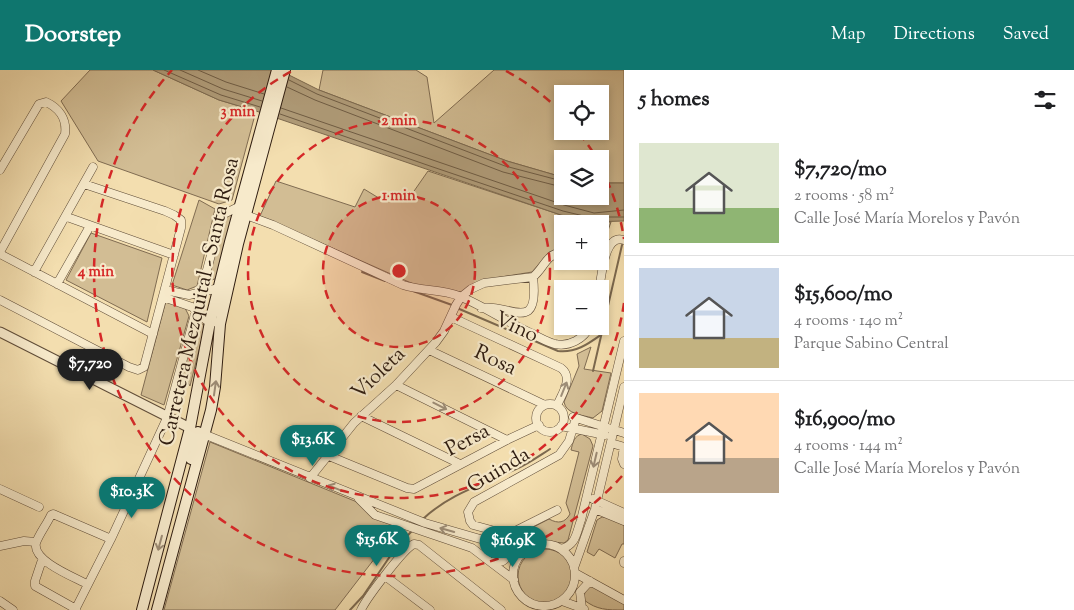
<!DOCTYPE html>
<html lang="en">
<head>
<meta charset="utf-8">
<style>
  body { margin:0; font-family:"Sorts Mill Goudy",serif; background:#f6f6f6; color:#202124; height:100vh; display:flex; flex-direction:column; font-size:19px; white-space:nowrap }
  * { box-sizing:border-box; margin:0 }
  p { font-size:16px; color:#757577 }
  .icon { flex:none; width:28px; height:28px; fill:none; stroke:currentColor; stroke-width:2; stroke-linecap:round; stroke-linejoin:round }
  .map { position:relative; flex:1; overflow:hidden }
  .side { display:flex; flex-direction:column; background:#fff; width:450px }
  .side>* { flex:none }
  .controls { position:absolute; left:554px; top:15px; display:grid; gap:10px }
  .controls a { display:grid; place-items:center; width:55px; height:55px; border-radius:0px; background:#fff; box-shadow:0 2px 8px #0003; font-size:25px }
  .price { position:absolute; translate:-50% -42px; padding:0 11px; border-radius:18px; background:#0f766e; color:#fff; font-size:16px; line-height:32px; filter:drop-shadow(0 1px 2px #0008) }
  .price::after { content:''; position:absolute; left:50%; top:30px; width:15px; height:11px; margin-left:-8px; background:inherit; clip-path:polygon(0 0,100% 0,50% 100%) }
  .price.current { background:#222; color:#fff }
  ul { padding:0; list-style:none }
  li { display:flex; align-items:center; gap:15px; height:125px; padding:0 15px }
  li+li { border-top:1px solid #e0e0e0 }
  li span { display:grid; place-items:center; flex:none; width:140px; height:100px; border-radius:0px; color:#555 }
  li>.icon { margin-inline-start:auto }
  span .icon { width:60px; height:60px; fill:#fffc; stroke-width:1 }
  li b { font-size:21px }
  h2 { display:flex; justify-content:space-between; align-items:center; height:60px; padding:0 15px; font-size:21px }
  header { display:flex; align-items:center; gap:30px; box-sizing:border-box; height:70px; padding:0 25px; background:#0f766e; color:#fff }
  header strong { font-size:24px }
  nav { display:flex; gap:28px; margin-inline-start:auto; font-size:18px }
  main { display:flex; flex:1; min-height:0 }
  .map>svg:first-child { display:block }
  .green { fill:#d2bd94; stroke:#806c52; fill-rule:evenodd }
  .water { fill:#b09c79; stroke:#7c694f }
  .lines { fill:none; stroke-linecap:round; stroke-linejoin:round }
  .shore { stroke:#6f5c44; stroke-width:1 }
  .stream { stroke:#7c694f; stroke-width:2 }
  .minor-casing { stroke:#5f4c38; stroke-width:9 }
  .tertiary-casing { stroke:#5f4c38; stroke-width:11 }
  .secondary-casing { stroke:#2e1c10; stroke-width:12 }
  .minor { stroke:#f7eacb; stroke-width:8 }
  .tertiary { stroke:#f7eacb; stroke-width:9 }
  .secondary { stroke:#f7eacb; stroke-width:10 }
  .oneway { stroke:#9d8d77 }
  .ring { fill:none; stroke:#d62828; stroke-width:2.5; stroke-dasharray:9 6 }
  .labels { text-anchor:middle; dominant-baseline:central; stroke-width:4.5; stroke-linejoin:round; paint-order:stroke }
  .street-label { font-size:21px; fill:#2e1c10; stroke:#f7eacb }
  .centre { fill:#d62828; stroke:#f7eacb; stroke-width:2.5 }
  .ring-label { font-size:15px; text-anchor:middle; font-weight:bold; fill:#d62828; stroke:#f7eacb; stroke-width:4.5; stroke-linejoin:round; paint-order:stroke }
</style>
</head>
<body>
<header>
<strong>Doorstep</strong>
<nav><a>Map</a><a>Directions</a><a>Saved</a></nav>
</header>
<main>
<div class="map">
<svg width="624" height="540" viewBox="0 0 624 540">
  <rect width="100%" height="100%" fill="#f3deaf"/>
  <filter id="stains"><feTurbulence type="fractalNoise" baseFrequency=".004" numOctaves="4"/><feColorMatrix values="0 0 0 0 .2 0 0 0 0 .09 0 0 0 0 .02 0 0 0 .5 -.17"/></filter>
  <radialGradient id="worn" r=".72"><stop offset=".6" stop-color="#630" stop-opacity="0"/><stop offset="1" stop-color="#630" stop-opacity=".3"/></radialGradient>
  <path class="green" d="M90,0H153L219,30L256,41L232,130L219,134L98,91L61,31Z
    M323,0H416L427,7L434,53L494,0H624V113H600V89H562V107L507,91L319,20ZM562,24H600V61H562Z
    M428,101L561,145L588,152H611L605,169L600,187V154H562V178L549,182L532,202L495,208L461,222L418,216L260,146L276,111L355,137L364,119L382,130L412,124Z
    M199,130L215,139L197,216L187,220L172,215Z
    M233,144L217,208L207,212L223,147Z
    M91,163L162,188L147,252L66,210Z
    M166,231L184,236L189,246L164,335L141,325Z
    M196,249L205,256L190,316L181,302Z
    M591,277L584,299L611,303L602,341L593,348C582,345 566,344 564,332L579,296L577,284Z
    M582,364L590,369L593,376L568,470L564,473L540,471L525,475L506,471L549,449C558,454 565,453 570,444L566,433L579,382L571,380C573,372 574,366 582,364Z
    M210,372L357,432L375,448L397,456L375,488L335,540H164Z
    M602,447H609L624,455V474H622L615,488L599,479L594,486L587,482L597,450Z
    M518 506a27 27 0 1 1 54 0a27 27 0 1 1-54 0Z
    M590,517H596L624,533V540C607,540 597,540 584,530L585,520Z"/>
  <path class="water" d="M153,0H279L319,20L507,91L562,107V126H600V113H624V151L588,152L561,145L256,41L219,30Z"/>
  <g class="lines">
    <path class="shore" d="M164,0L221,25L260,37
      M180,0L223,19L262,31
      M198,0L226,12L264,24
      M289,10L317,24L505,96L562,111
      M287,17L315,30L503,102L562,117
      M281,38L564,135L594,143L624,140
      M280,44L430,96L563,141L588,147L593,152L600,147H624"/>
    <path class="stream" d="M362,202L385,211
      M413,221L452,235
      M457,238L558,281C576,283 588,274 602,264
      M593,301L622,175
      M423,449C449,424 484,414 516,399C528,394 539,386 550,379
      M350,540L363,526L397,476L413,460"/>
    <g class="minor-casing">
      <path id="minor" d="M0,100L39,34L46,32C59,38 67,49 65,64L0,182
        M246,145L273,155L403,215C421,221 442,219 459,226C484,236 506,252 531,263C538,267 547,272 555,274C569,277 584,269 590,256
        M67,147L174,185
        M0,184L153,264
        M34,202L93,97
        M57,214L90,156
        M599,219C602,206 604,163 624,170
        M165,220L189,225L219,218
        M163,227L192,237L206,250L215,252
        M0,230L129,297L138,300L144,297L181,158V150L174,145L165,141L84,114
        M481,238C509,233 540,266 533,207
        M451,247L561,298C574,308 562,323 557,336
        M429,280L545,335
        M396,315L507,370
        M536 348a14 14 0 1 1 28 0a14 14 0 1 1-28 0Z
        M361,346L460,394
        M573,347L624,363
        M561,356L605,365
        M201,363L425,453L508,477L528,479
        M611,373L624,377L622,389L624,394
        M329,386L407,418L414,419L507,370L539,355
        M310,408L354,353L396,315L436,272L444,261L456,235L461,227L471,219L484,213L533,207C545,197 545,185 562,182
        M0,419L39,437
        M359,429L375,445L472,478L514,510
        M593,429L624,443
        M595,439L624,451
        M557,440L511,463L506,464L473,455L470,451L468,442L474,432L559,385L569,371L576,348
        M513 505a31 31 0 1 1 62 0a31 31 0 1 1-62 0Z
        M0,476L24,471L36,472
        M561,479C576,475 576,464 581,450L624,271
        M42,490L35,511V516L76,539
        M624,491V493
        M492,492C503,494 509,489 508,477
        M574,498L595,439L624,317
        M575,503L624,530
        M385,506L430,540
        M87,514C74,507 32,491 36,473C39,464 47,454 51,445L53,444L111,469
        M0,531L13,540
        M562,531L584,539
        M582,538L580,522L590,511
        M75,540L111,469L167,348L221,148L224,144L240,136
        M361,540C366,529 404,478 414,474L419,475L501,540"/>
    </g>
    <g class="tertiary-casing">
      <path id="tertiary" d="M0,262L190,358"/>
    </g>
    <g class="secondary-casing">
      <path id="secondary" d="M191,389L198,362
        M142,540L190,358L210,252L230,172L277,0
        M157,540L211,340L215,317L220,254L238,174L285,0"/>
    </g>
    <use href="#minor" class="minor"/>
    <use href="#tertiary" class="tertiary"/>
    <use href="#secondary" class="secondary"/>
  </g>
  <defs><path id="oneway-shaft" d="M-6 0H5M1.5-3L5.5 0L1.5 3" fill="none" stroke-width="1.6" stroke-linecap="round" stroke-linejoin="round" transform="scale(1.25)"/></defs>
  <g class="oneway">
    <use href="#oneway-shaft" transform="translate(215 318) rotate(-82)"/>
    <use href="#oneway-shaft" transform="translate(564 319) rotate(-68)"/>
    <use href="#oneway-shaft" transform="translate(440 336) rotate(27)"/>
    <use href="#oneway-shaft" transform="translate(595 390) rotate(103)"/>
    <use href="#oneway-shaft" transform="translate(335 418) rotate(-158)"/>
    <use href="#oneway-shaft" transform="translate(447 460) rotate(-164)"/>
    <use href="#oneway-shaft" transform="translate(160 473) rotate(105)"/>
  </g>
  <circle cx="399" cy="201" r="76" fill="#d62828" fill-opacity=".12"/>
  <g class="ring">
    <circle cx="399" cy="201" r="76"/>
    <circle cx="399" cy="201" r="151"/>
    <path d="M624 233A227 227 0 1 1 292 1M506 1A227 227 0 0 1 562 43M579 63A227 227 0 0 1 596 87M600 96A227 227 0 0 1 624 169"/>
    <path d="M622 406A303 303 0 0 1 172 0"/>
  </g>
  <g class="labels">
    <g class="street-label">
      <text transform="translate(200 232) rotate(-77)">Carretera Mezquital - Santa Rosa</text>
      <text transform="translate(516 258) rotate(25)">Vino</text>
      <text transform="translate(495 291) rotate(25)">Rosa</text>
      <text transform="translate(379 304) rotate(-44)">Violeta</text>
      <text transform="translate(468 371) rotate(-28)">Persa</text>
      <text transform="translate(499 401) rotate(-31)">Guinda</text>
    </g>
  </g>
  <circle cx="399" cy="201" r="8" class="centre"/>
  <g class="ring-label">
    <text x="238" y="46">3 min</text>
    <text x="399" y="55">2 min</text>
    <text x="399" y="130">1 min</text>
    <text x="96" y="206">4 min</text>
  </g>
  <rect width="100%" height="100%" filter="url(#stains)"/>
  <rect width="100%" height="100%" fill="url(#worn)"/>
</svg>
<div class="controls">
<a><svg class="icon" aria-label="locate" viewBox="0 0 24 24"><circle cx="12" cy="12" r="6"/><path d="M12 2v4M12 18v4M2 12h4M18 12h4"/></svg></a>
<a><svg class="icon" aria-label="layers" viewBox="0 0 24 24"><path d="M12 4l9 5-9 5-9-5zM3 14l9 5 9-5"/></svg></a>
<a>+</a>
<a>−</a>
</div>
<b class="price current" style="left:90px;top:321px">$7,720</b>
<b class="price" style="left:313px;top:397px">$13.6K</b>
<b class="price" style="left:132px;top:449px">$10.3K</b>
<b class="price" style="left:377px;top:497px">$15.6K</b>
<b class="price" style="left:513px;top:498px">$16.9K</b>
</div>
<section class="side">
<h2>5 homes<svg class="icon" aria-label="filters" viewBox="0 0 24 24"><path d="M4 7h16M4 17h16"/><circle cx="9" cy="7" r="2"/><circle cx="15" cy="17" r="2"/></svg></h2>
<ul>
<li><span style="background:linear-gradient(#dfe7d0 65%,#8fb573 0)"><svg class="icon" aria-label="home" viewBox="0 0 24 24"><path d="M3 11l9-7 9 7M6 9v11h12V9"/></svg></span><div><b>$7,720/mo</b><p>2 rooms · 58 m²</p><p>Calle José María Morelos y Pavón</p></div></li>
<li><span style="background:linear-gradient(#c9d6e8 70%,#c2b280 0)"><svg class="icon" aria-label="home" viewBox="0 0 24 24"><path d="M3 11l9-7 9 7M6 9v11h12V9"/></svg></span><div><b>$15,600/mo</b><p>4 rooms · 140 m²</p><p>Parque Sabino Central</p></div></li>
<li><span style="background:linear-gradient(#ffd9b3 65%,#b9a48a 0)"><svg class="icon" aria-label="home" viewBox="0 0 24 24"><path d="M3 11l9-7 9 7M6 9v11h12V9"/></svg></span><div><b>$16,900/mo</b><p>4 rooms · 144 m²</p><p>Calle José María Morelos y Pavón</p></div></li>
</ul>
</section>
</main>
</body>
</html>
